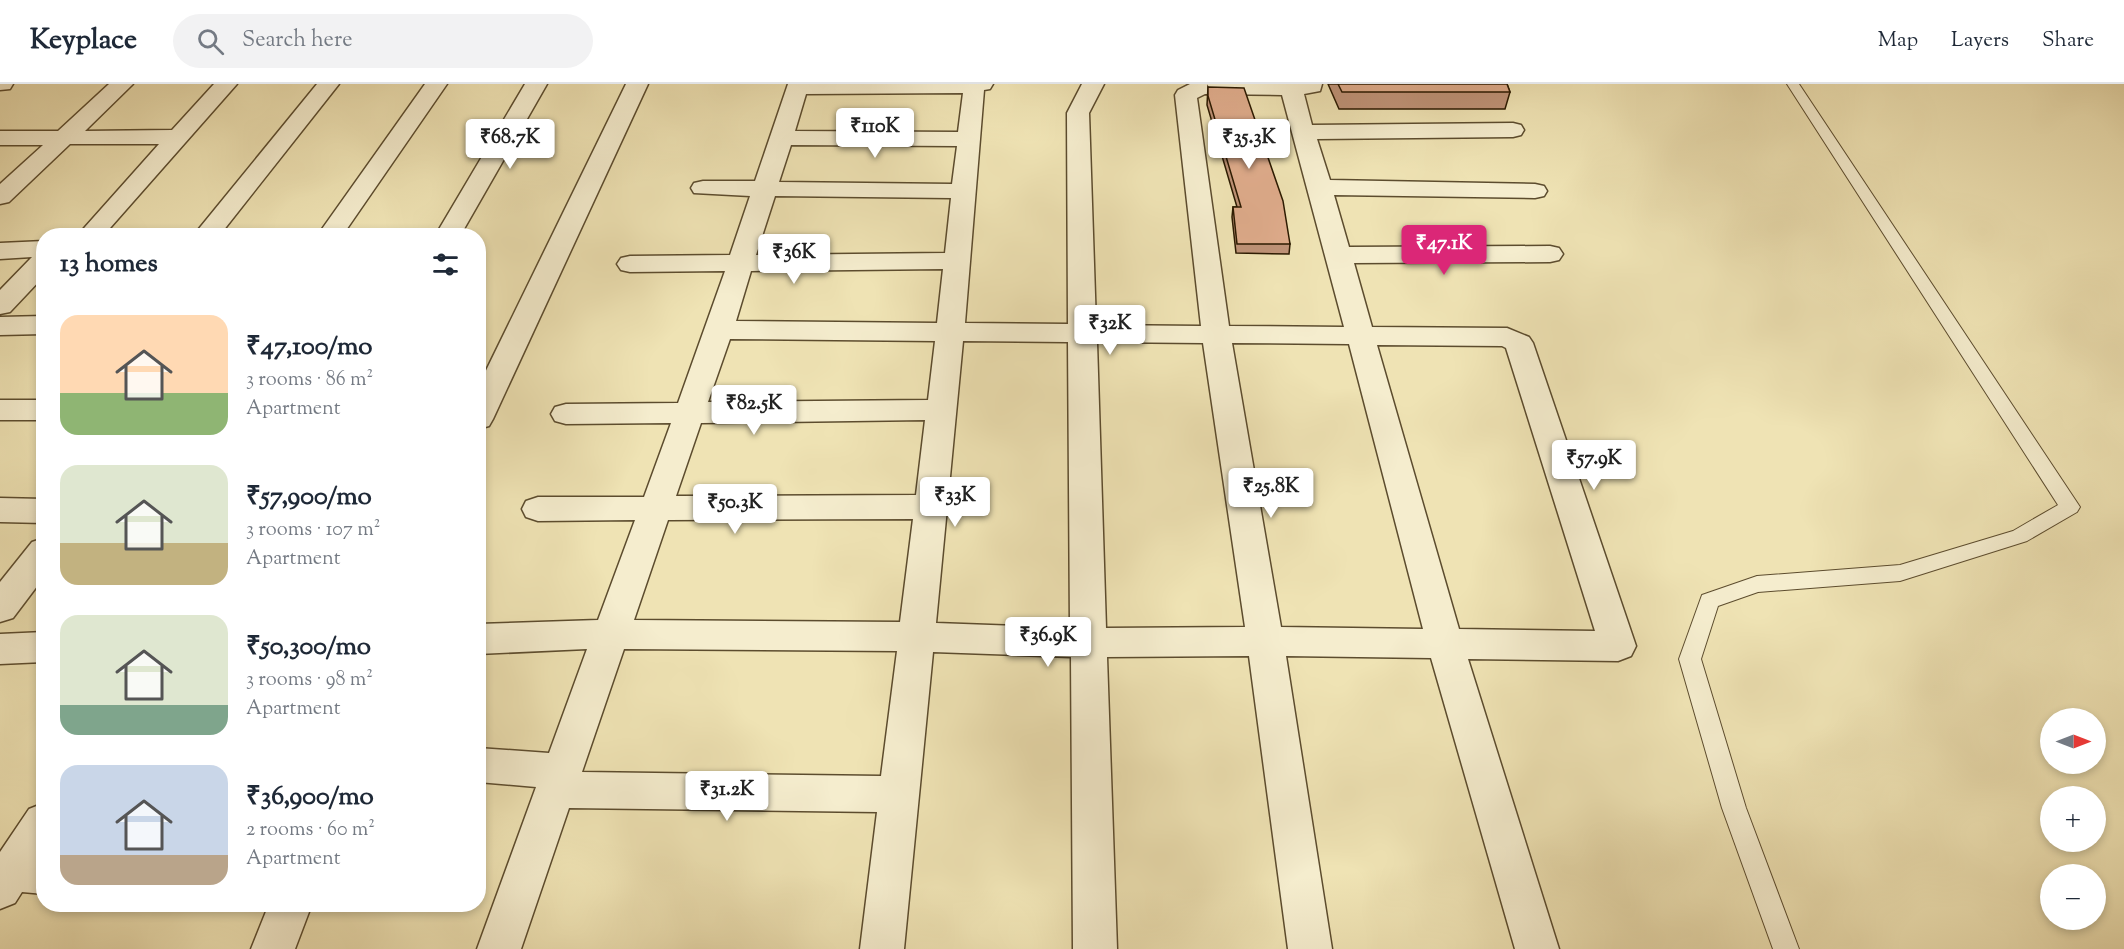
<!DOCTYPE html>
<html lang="en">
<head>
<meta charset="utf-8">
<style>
  body { margin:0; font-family:"Sorts Mill Goudy",serif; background:#f2f2f3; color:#1f2937; height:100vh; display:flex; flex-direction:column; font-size:22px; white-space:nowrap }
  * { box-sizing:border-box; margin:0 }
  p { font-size:20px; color:#747a83 }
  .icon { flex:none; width:33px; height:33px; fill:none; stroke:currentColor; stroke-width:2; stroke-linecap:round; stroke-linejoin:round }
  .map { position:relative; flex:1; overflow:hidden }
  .panel { position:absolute; left:36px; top:144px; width:450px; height:684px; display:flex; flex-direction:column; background:#fff; border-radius:24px; box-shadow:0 3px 9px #0003 }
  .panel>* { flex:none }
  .needle { width:39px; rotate:90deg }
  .buttons { position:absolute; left:2040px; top:624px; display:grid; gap:12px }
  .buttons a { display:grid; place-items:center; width:66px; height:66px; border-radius:50%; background:#fff; box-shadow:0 3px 9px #0003; font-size:30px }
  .price { position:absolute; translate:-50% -51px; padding:0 14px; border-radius:6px; background:#fff; color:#222; font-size:20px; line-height:39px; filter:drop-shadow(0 2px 3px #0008) }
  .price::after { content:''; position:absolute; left:50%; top:36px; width:18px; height:14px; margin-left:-9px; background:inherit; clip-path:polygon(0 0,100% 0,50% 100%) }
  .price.on { background:#db2777; color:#fff }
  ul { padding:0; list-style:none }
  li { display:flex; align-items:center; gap:18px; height:150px; padding:0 24px }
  li span { display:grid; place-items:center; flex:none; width:168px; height:120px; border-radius:18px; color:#555 }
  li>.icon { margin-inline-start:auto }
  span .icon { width:72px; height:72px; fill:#fffc; stroke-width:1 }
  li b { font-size:26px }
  h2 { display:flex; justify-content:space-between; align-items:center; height:72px; padding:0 24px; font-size:26px }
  header { display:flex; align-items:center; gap:36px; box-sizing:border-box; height:84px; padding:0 30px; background:#fff; border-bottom:2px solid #e0e1e3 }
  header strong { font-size:28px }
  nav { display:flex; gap:33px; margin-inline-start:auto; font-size:21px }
  .search { width:420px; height:54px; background:#f2f2f3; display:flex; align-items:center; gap:15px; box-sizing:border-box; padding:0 21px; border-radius:33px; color:#747a83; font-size:22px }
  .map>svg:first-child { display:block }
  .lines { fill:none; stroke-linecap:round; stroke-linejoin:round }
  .lane-casing { stroke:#5c4c2e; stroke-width:2 }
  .street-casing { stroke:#5c4c2e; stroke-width:3 }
  .lane { fill:#f5edce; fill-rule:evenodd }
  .street { fill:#f5edce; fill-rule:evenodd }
  .wall { fill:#bf9378; stroke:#2b1a01; stroke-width:1.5 }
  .building { fill:#deab8b; stroke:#2b1a01; stroke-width:1.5 }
</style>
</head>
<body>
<header>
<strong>Keyplace</strong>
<div class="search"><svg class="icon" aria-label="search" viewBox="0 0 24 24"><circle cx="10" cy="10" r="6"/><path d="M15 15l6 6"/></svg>Search here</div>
<nav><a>Map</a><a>Layers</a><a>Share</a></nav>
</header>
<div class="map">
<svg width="2124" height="865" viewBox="0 0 2124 865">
  <rect width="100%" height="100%" fill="#efe3b4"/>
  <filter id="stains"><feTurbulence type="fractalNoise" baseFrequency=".00333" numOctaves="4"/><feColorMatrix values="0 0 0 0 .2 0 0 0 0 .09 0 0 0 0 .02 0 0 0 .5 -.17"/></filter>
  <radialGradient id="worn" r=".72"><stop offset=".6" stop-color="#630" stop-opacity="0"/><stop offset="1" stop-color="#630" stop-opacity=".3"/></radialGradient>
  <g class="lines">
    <g class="lane-casing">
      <path id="lane" d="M1787,0H1799L2080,423L2077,428L2027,457L1900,497L1758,508L1718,522L1701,575L1746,724L1799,865H1773L1722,724L1679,575L1702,511L1757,492L1900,481L2013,447L2058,421Z"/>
    </g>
    <g class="street-casing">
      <path id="street" d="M0,0H13L10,5L0,6Z
        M109,0H133L85,47L172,46L214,0H237L103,152H77L159,60H70L9,118L0,120V100L43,61H0V47H58Z
        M317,0H339L219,152H193Z
        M425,0H447L342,152H317Z
        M525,0H547L460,152H435Z
        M626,0H648L493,335L489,342L478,345V303Z
        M788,0H993L990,5L984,6L965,239L1068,240L1067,29L1082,0H1104L1089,29L1096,241L1201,242L1175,11L1178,6L1190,0H1322L1320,7L1304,10L1312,41L1513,39L1521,41L1524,46L1521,51L1513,53L1317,55L1330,96L1535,100L1544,102L1547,107L1544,112L1535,114L1334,111L1349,163L1550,162L1559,164L1563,170L1559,176L1550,178L1354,179L1372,243L1507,244L1529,253L1533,259L1636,562L1631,572L1618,577L1468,575L1559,865H1515L1431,574L1286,572L1332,865H1288L1249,572L1107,573L1117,865H1073L1071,573L933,568L904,865H860L877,728L569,724L521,865H477L536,703L478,698V664L549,669L587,565L478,570V540L598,536L635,436L538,437L526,433L522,425L526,417L538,413H644L671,339L566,340L555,337L551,330L555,323L566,320L678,319L725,187L630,188L621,186L617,180L621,174L630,172L730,171L750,112L694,109L691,104L694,99L703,97H755ZM963,9L958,48L795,47L806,10ZM1205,10L1282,11L1344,243L1229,242L1197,14ZM791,61L957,62L952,100L779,98ZM775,112L951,114L945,169L756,171ZM943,185L937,239L736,237L751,187ZM730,255L935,257L928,316L708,318ZM963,257L1068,258L1070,544L936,539ZM1097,258L1203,259L1245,543L1106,544ZM1232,259L1349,260L1423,545L1281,543ZM1377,261L1502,262L1506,264L1595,547L1459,545ZM925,336L916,411L676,412L701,339ZM913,435L900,538L634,536L668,436ZM624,565L897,567L881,692L582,688Z
        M44,157V192L10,228L0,230V206L32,173L0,175V159Z
        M44,232V250L0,251V233Z
        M0,316H44V336H0Z
        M0,414L44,415V439L0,438Z
        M44,454V493L13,534L0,538V498L32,458Z
        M44,548V578L0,580V550Z
        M44,719V810L22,808L15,819L0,825V768L29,725Z
        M269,820H312L295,865H251Z"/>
    </g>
    <use href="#lane" class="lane"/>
    <use href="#street" class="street"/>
  </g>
  <path class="wall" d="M1328,0H1507L1510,8L1505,25H1339Z
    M1208,3L1290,160L1289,170L1236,169L1232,133L1233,123H1237L1207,21Z"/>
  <path class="building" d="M1338,0H1507L1510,8H1342Z
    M1208,3L1244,4L1283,117L1290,160H1237L1233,123H1241L1208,12Z"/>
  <rect width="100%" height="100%" filter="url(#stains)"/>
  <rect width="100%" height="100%" fill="url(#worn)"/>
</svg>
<div class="buttons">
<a><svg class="needle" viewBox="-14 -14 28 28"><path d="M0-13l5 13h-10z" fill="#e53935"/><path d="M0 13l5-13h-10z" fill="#747a83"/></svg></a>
<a>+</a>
<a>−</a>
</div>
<b class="price" style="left:875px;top:75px">₹110K</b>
<b class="price" style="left:510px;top:86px">₹68.7K</b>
<b class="price" style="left:1249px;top:86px">₹35.3K</b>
<b class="price on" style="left:1444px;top:192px">₹47.1K</b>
<b class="price" style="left:794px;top:201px">₹36K</b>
<b class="price" style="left:1110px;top:272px">₹32K</b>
<b class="price" style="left:754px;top:352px">₹82.5K</b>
<b class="price" style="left:1594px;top:407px">₹57.9K</b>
<b class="price" style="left:1271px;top:435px">₹25.8K</b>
<b class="price" style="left:955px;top:444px">₹33K</b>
<b class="price" style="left:735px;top:451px">₹50.3K</b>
<b class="price" style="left:1048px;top:584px">₹36.9K</b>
<b class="price" style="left:727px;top:738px">₹31.2K</b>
<section class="panel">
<h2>13 homes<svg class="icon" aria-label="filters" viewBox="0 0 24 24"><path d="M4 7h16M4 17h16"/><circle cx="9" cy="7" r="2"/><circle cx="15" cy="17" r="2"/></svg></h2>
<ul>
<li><span style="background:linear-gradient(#ffd9b3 65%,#8fb573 0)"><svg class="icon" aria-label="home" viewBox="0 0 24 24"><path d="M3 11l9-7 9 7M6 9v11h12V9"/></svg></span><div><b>₹47,100/mo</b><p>3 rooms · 86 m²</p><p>Apartment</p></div></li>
<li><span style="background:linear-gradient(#dfe7d0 65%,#c2b280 0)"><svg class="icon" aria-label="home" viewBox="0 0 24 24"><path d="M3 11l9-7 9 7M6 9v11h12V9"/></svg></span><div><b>₹57,900/mo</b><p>3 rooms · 107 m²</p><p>Apartment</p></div></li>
<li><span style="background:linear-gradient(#dfe7d0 75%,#7fa58c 0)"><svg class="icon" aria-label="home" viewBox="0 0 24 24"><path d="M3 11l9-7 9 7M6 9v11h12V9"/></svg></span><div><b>₹50,300/mo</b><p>3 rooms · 98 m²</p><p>Apartment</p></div></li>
<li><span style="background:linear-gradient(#c9d6e8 75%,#b9a48a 0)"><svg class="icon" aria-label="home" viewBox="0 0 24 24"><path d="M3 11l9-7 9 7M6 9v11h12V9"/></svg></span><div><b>₹36,900/mo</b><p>2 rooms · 60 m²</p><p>Apartment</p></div></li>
</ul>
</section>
</div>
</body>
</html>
